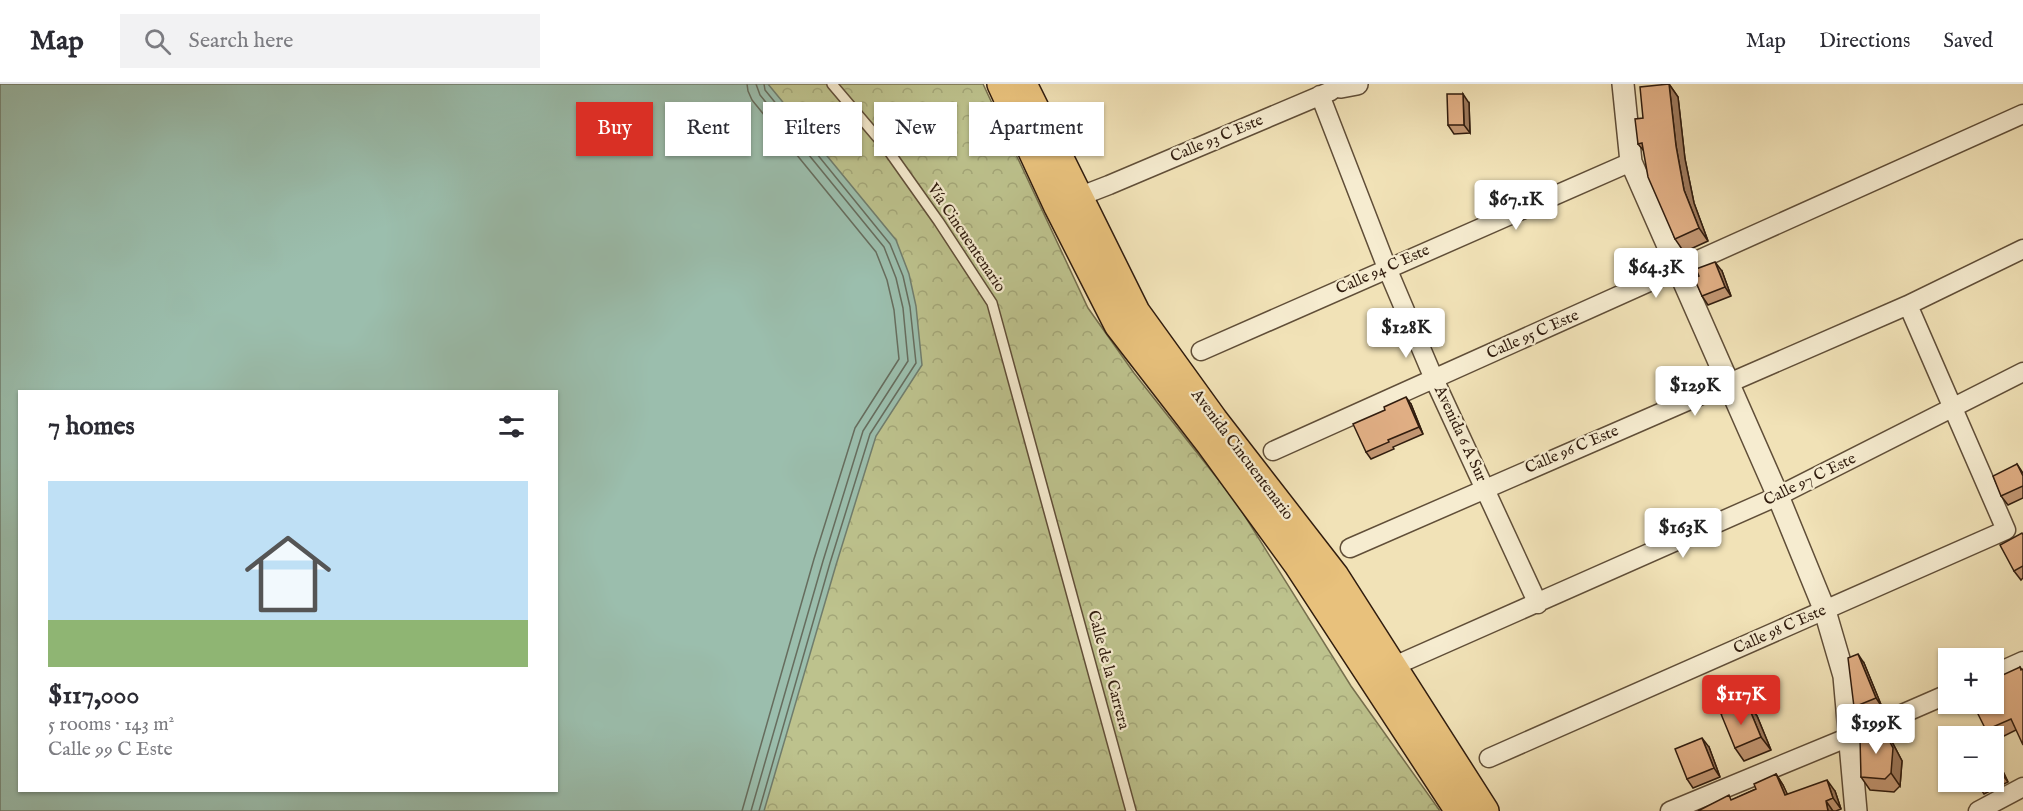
<!DOCTYPE html>
<html lang="en">
<head>
<meta charset="utf-8">
<style>
  body { margin:0; font-family:"IM FELL English",serif; background:#f2f2f3; color:#2b2b33; height:100vh; display:flex; flex-direction:column; font-size:22px; white-space:nowrap }
  * { box-sizing:border-box; margin:0 }
  p { font-size:20px; color:#7c7c81 }
  .icon { flex:none; width:33px; height:33px; fill:none; stroke:currentColor; stroke-width:2; stroke-linecap:round; stroke-linejoin:round }
  .map { position:relative; flex:1; overflow:hidden }
  .side { position:absolute; left:18px; top:306px; width:540px; height:402px; display:flex; flex-direction:column; background:#fff; border-radius:0px; box-shadow:0 2px 4px #0004 }
  .side>* { flex:none }
  .banner { position:absolute; left:576px; top:18px; width:570px; height:54px; display:flex; gap:12px }
  .buttons { position:absolute; left:1938px; top:564px; display:grid; gap:12px }
  .buttons a { display:grid; place-items:center; width:66px; height:66px; border-radius:0px; background:#fff; box-shadow:0 2px 4px #0004; font-size:30px }
  .price { position:absolute; translate:-50% -51px; padding:0 14px; border-radius:6px; background:#fff; color:#222; font-size:20px; line-height:39px; filter:drop-shadow(0 2px 3px #0008) }
  .price::after { content:''; position:absolute; left:50%; top:36px; width:18px; height:14px; margin-left:-9px; background:inherit; clip-path:polygon(0 0,100% 0,50% 100%) }
  .price.active { background:#d93025; color:#fff }
  ul { padding:0; list-style:none }
  li { display:grid; align-content:center; gap:12px; height:318px; padding:0 30px }
  li+li { border-top:2px solid #e1e1e2 }
  li span { display:grid; place-items:center; height:186px; border-radius:0px; color:#555 }
  li>.icon { margin-inline-start:auto }
  span .icon { width:108px; height:108px; fill:#fffc; stroke-width:1 }
  li b { font-size:26px }
  h2 { display:flex; justify-content:space-between; align-items:center; height:72px; padding:0 30px; font-size:26px }
  .pill { padding:0 21px; border-radius:0px; background:#fff; box-shadow:0 2px 4px #0004; font-size:21px; line-height:54px }
  .pill.active { background:#d93025; color:#fff }
  header { display:flex; align-items:center; gap:36px; box-sizing:border-box; height:84px; padding:0 30px; background:#fff; border-bottom:2px solid #e1e1e2 }
  header strong { font-size:28px }
  nav { display:flex; gap:33px; margin-inline-start:auto; font-size:21px }
  .search { width:420px; height:54px; background:#f2f2f3; display:flex; align-items:center; gap:15px; box-sizing:border-box; padding:0 21px; border-radius:0px; color:#7c7c81; font-size:22px }
  .map>svg:first-child { display:block }
  .park { fill:url(#park-crowns); stroke:#766f4e; stroke-width:1.5; fill-rule:evenodd }
  .water { fill:#9bbead; stroke:#707d6d; stroke-width:1.5; fill-rule:evenodd }
  .lines { fill:none; stroke-linecap:round; stroke-linejoin:round }
  .shore { stroke:#666d5e; stroke-width:1.5 }
  .service-casing { stroke:#604e38; stroke-width:12 }
  .minor-casing { stroke:#604e38; stroke-width:21 }
  .tertiary-casing { stroke:#604e38; stroke-width:24 }
  .primary-casing { stroke:#301c0e; stroke-width:30 }
  .service { stroke:#f6ecd0; stroke-width:9 }
  .minor { stroke:#f6ecd0; stroke-width:18 }
  .tertiary { stroke:#f6ecd0; stroke-width:21 }
  .primary { stroke:#e8c17c; stroke-width:27 }
  .wall { fill:#c29672; stroke:#301c0e; stroke-width:1.5 }
  .shaded-wall { fill:#9e7a5d; stroke:#301c0e; stroke-width:1.5 }
  .building { fill:#e1af85; stroke:#301c0e; stroke-width:1.5 }
  .labels { text-anchor:middle; dominant-baseline:central; stroke-width:4.5; stroke-linejoin:round; paint-order:stroke }
  .street-label { font-size:16px; fill:#301c0e; stroke:#f6ecd0 }
</style>
</head>
<body>
<header>
<strong>Map</strong>
<div class="search"><svg class="icon" aria-label="search" viewBox="0 0 24 24"><circle cx="10" cy="10" r="6"/><path d="M15 15l6 6"/></svg>Search here</div>
<nav><a>Map</a><a>Directions</a><a>Saved</a></nav>
</header>
<div class="map">
<svg width="2023" height="727" viewBox="0 0 2023 727">
  <defs>
    <pattern id="park-crowns" width="20" height="18" patternUnits="userSpaceOnUse" patternTransform="scale(1.5)"><rect width="20" height="18" fill="#bdc28d"/><path d="M2 6a3 3 0 1 1 6 0M12 15a3 3 0 1 1 6 0" fill="none" stroke="#a3a678"/></pattern>
  </defs>
  <rect width="100%" height="100%" fill="#f1e2b7"/>
  <filter id="stains"><feTurbulence type="fractalNoise" baseFrequency=".00333" numOctaves="4"/><feColorMatrix values="0 0 0 0 .2 0 0 0 0 .09 0 0 0 0 .02 0 0 0 .5 -.17"/></filter>
  <radialGradient id="worn" r=".72"><stop offset=".6" stop-color="#630" stop-opacity="0"/><stop offset="1" stop-color="#630" stop-opacity=".3"/></radialGradient>
  <path class="park" d="M0,0H983L1088,224L1134,289L1236,418L1351,602L1440,727H0ZM20,308H556V706H20Z"/>
  <path class="water" d="M0,0H768L896,156L909,190L916,222L922,281L876,352L836,481L764,727H0ZM20,308H556V706H20Z"/>
  <g class="lines">
    <path class="shore" d="M742,727L814,475L855,344L899,275L894,226L887,196L876,168L752,16L748,7L747,0
      M751,727L823,477L863,347L908,277L903,224L896,194L884,163L760,11L756,0
      M759,727L830,479L870,350L916,279L910,223L903,192L890,160L765,6L764,0"/>
    <g class="service-casing">
      <path id="service" d="M832,0L888,66L939,138L992,219L1131,727"/>
    </g>
    <g class="minor-casing">
      <path id="minor" d="M1320,11L1387,184L1434,295L1538,520
        M1078,113L1109,101L1331,7
        M1201,267L1631,78
        M1273,367L2023,30
        M1350,464L1908,221L2023,165
        M1394,582L1778,412L2023,288
        M1994,590L2023,577
        M1489,674L2006,446L1908,221
        M1670,727L1849,653L1948,610
        M1978,727L2023,703"/>
    </g>
    <g class="tertiary-casing">
      <path id="tertiary" d="M1339,0L1341,3L1357,0
        M1623,0L1631,78L1778,412L1825,527L1844,592L1856,727"/>
    </g>
    <g class="primary-casing">
      <path id="primary" d="M1001,0L1058,123L1118,241L1210,360L1298,481L1459,727
        M1023,0L1136,228L1214,336L1335,492L1485,727"/>
    </g>
    <use href="#service" class="service"/>
    <use href="#minor" class="minor"/>
    <use href="#tertiary" class="tertiary"/>
    <use href="#primary" class="primary"/>
  </g>
  <path class="wall" d="M1669,0L1678,13L1685,75L1694,119L1708,157L1684,168L1675,155L1644,67L1638,60L1643,34Z
    M1469,19L1470,49L1454,50L1448,41Z
    M1722,187L1731,212L1708,221L1702,212Z
    M1411,320L1423,350L1393,363L1394,365L1371,375L1366,368Z
    M2017,380L2023,389V414L2008,421L2001,412Z
    M2023,451V494L2021,496L2014,487Z
    M1864,579L1882,623L1861,632L1854,623Z
    M2020,583L2022,586L2016,646L1994,657V652H1990L1986,646Z
    M1747,619L1757,632L1771,666L1744,677L1735,664Z
    M1882,643L1891,656L1902,677L1900,702L1894,708L1870,706L1861,693Z
    M1709,663L1720,693L1693,704L1687,695Z
    M1994,670L1997,675L2008,698L1984,710L1976,698H1994Z
    M1776,690L1783,701L1787,710L1835,707L1841,725L1836,727H1698L1732,716L1756,705Z"/>
  <path class="shaded-wall" d="M1669,0L1678,13L1685,75L1694,119L1708,157L1699,144L1684,106L1676,62Z
    M1463,10L1469,19L1470,49L1464,41Z
    M1715,178L1722,187L1731,212L1725,203Z
    M1406,313L1411,320L1423,350L1419,343Z
    M1858,570L1864,579L1882,623L1876,614Z
    M1747,619L1757,632L1771,666L1761,653Z
    M1882,643L1891,656L1902,677L1900,702L1891,689Z
    M1702,654L1709,663L1720,693L1714,684Z
    M1994,670L1997,675L2008,698L2001,689Z
    M1776,690L1783,701L1793,722L1785,711Z
    M1827,696L1835,707L1841,725L1833,714Z
    M1826,717L1833,727H1828Z"/>
  <path class="building" d="M1669,0L1676,62L1684,106L1699,144L1675,155L1648,93L1642,59L1638,60L1635,35L1643,34L1640,3Z
    M1447,10H1463L1464,41H1448Z
    M1715,178L1725,203L1702,212L1694,194L1699,192L1696,185Z
    M1406,313L1419,343L1388,356L1389,358L1366,368L1353,340L1385,326L1384,323Z
    M2017,380L2023,392V402L2001,412L1993,392Z
    M2022,449L2023,451V482L2014,487L2000,461Z
    M1858,570L1876,614L1854,623L1848,574Z
    M2020,583L2021,586L2023,585V661L2011,635L1986,646L1973,620H1994V595Z
    M1747,619L1761,653L1735,664L1721,630Z
    M1882,643L1893,664L1891,689L1885,695L1861,693L1860,654Z
    M1702,654L1714,684L1687,695L1675,665Z
    M1994,672L2001,689L1994,694Z
    M1776,690L1785,711L1827,696L1833,714L1826,717L1828,727H1698L1729,711L1731,716L1756,705L1754,700Z
    M1976,698H1986L1978,701Z"/>
  <g class="labels">
    <g class="street-label">
      <text transform="translate(1217 55) rotate(-23)">Calle 93 C Este</text>
      <text transform="translate(966 154) rotate(56)">Vía Cincuentenario</text>
      <text transform="translate(1383 186) rotate(-24)">Calle 94 C Este</text>
      <text transform="translate(1533 251) rotate(-24)">Calle 95 C Este</text>
      <text transform="translate(1460 350) rotate(65)">Avenida 6 A Sur</text>
      <text transform="translate(1572 366) rotate(-23)">Calle 96 C Este</text>
      <text transform="translate(1242 371) rotate(53)">Avenida Cincuentenario</text>
      <text transform="translate(1810 396) rotate(-26)">Calle 97 C Este</text>
      <text transform="translate(1780 546) rotate(-24)">Calle 98 C Este</text>
      <text transform="translate(1108 586) rotate(75)">Calle de la Carrera</text>
    </g>
  </g>
  <rect width="100%" height="100%" filter="url(#stains)"/>
  <rect width="100%" height="100%" fill="url(#worn)"/>
</svg>
<div class="buttons">
<a>+</a>
<a>−</a>
</div>
<b class="price" style="left:1516px;top:147px">$67.1K</b>
<b class="price" style="left:1656px;top:215px">$64.3K</b>
<b class="price" style="left:1406px;top:275px">$128K</b>
<b class="price" style="left:1695px;top:333px">$129K</b>
<b class="price" style="left:1683px;top:475px">$163K</b>
<b class="price active" style="left:1741px;top:642px">$117K</b>
<b class="price" style="left:1876px;top:671px">$199K</b>
<div class="banner">
<a class="pill active">Buy</a>
<a class="pill">Rent</a>
<a class="pill">Filters</a>
<a class="pill">New</a>
<a class="pill">Apartment</a>
</div>
<section class="side">
<h2>7 homes<svg class="icon" aria-label="filters" viewBox="0 0 24 24"><path d="M4 7h16M4 17h16"/><circle cx="9" cy="7" r="2"/><circle cx="15" cy="17" r="2"/></svg></h2>
<ul>
<li><span style="background:linear-gradient(#bfe0f5 75%,#8fb573 0)"><svg class="icon" aria-label="home" viewBox="0 0 24 24"><path d="M3 11l9-7 9 7M6 9v11h12V9"/></svg></span><div><b>$117,000</b><p>5 rooms · 143 m²</p><p>Calle 99 C Este</p></div></li>
</ul>
</section>
</div>
</body>
</html>
